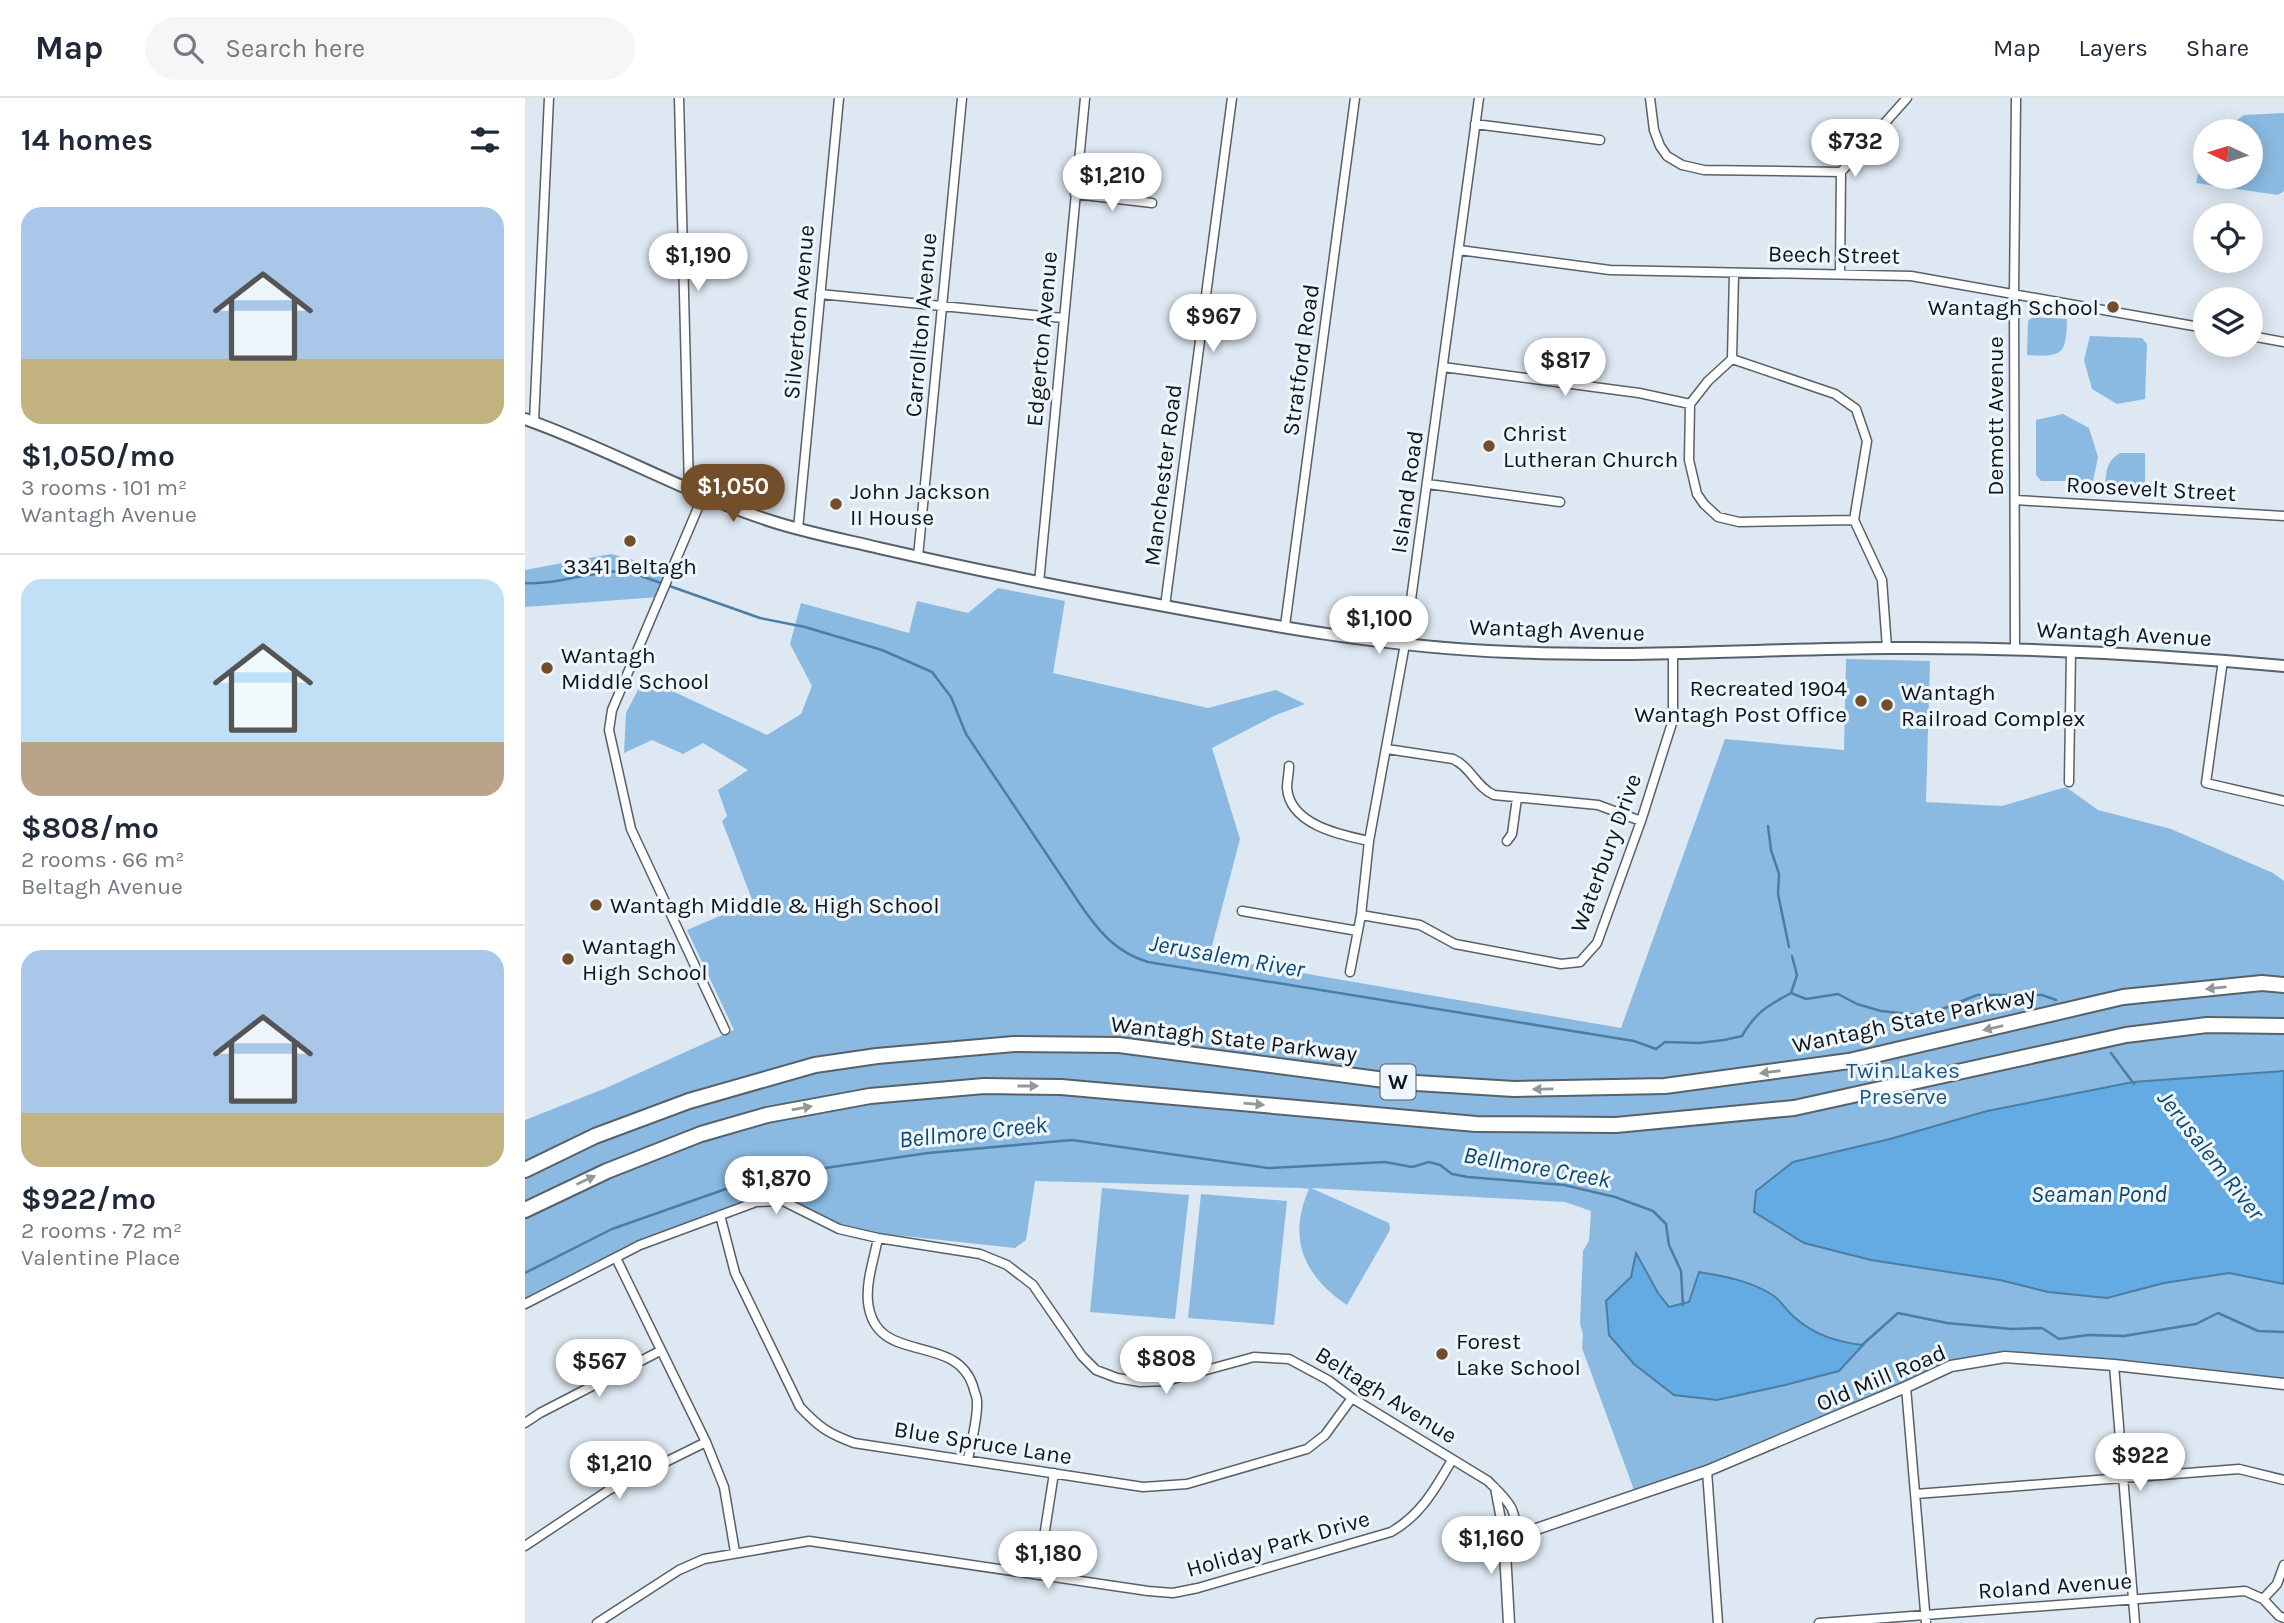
<!DOCTYPE html>
<html lang="en">
<head>
<meta charset="utf-8">
<style>
  body { margin:0; font-family:Karla,sans-serif; background:#f6f6f7; color:#1f2937; height:100vh; display:flex; flex-direction:column; font-size:26px; white-space:nowrap }
  * { box-sizing:border-box; margin:0 }
  p { font-size:23px; color:#747a83 }
  .icon { flex:none; width:38px; height:38px; fill:none; stroke:currentColor; stroke-width:2; stroke-linecap:round; stroke-linejoin:round }
  .map { position:relative; flex:1; overflow:hidden }
  .sheet { display:flex; flex-direction:column; background:#fff; width:525px }
  .sheet>* { flex:none }
  .needle { width:46px; rotate:274deg }
  .fabs { position:absolute; left:1668px; top:21px; display:grid; gap:14px }
  .fabs a { display:grid; place-items:center; width:70px; height:70px; border-radius:50%; background:#fff; box-shadow:0 4px 18px #0003; font-size:35px }
  .price { position:absolute; translate:-50% -60px; padding:0 16px; border-radius:24px; background:#fff; color:#222; font-size:23px; line-height:46px; filter:drop-shadow(0 2px 4px #0008) }
  .price::after { content:''; position:absolute; left:50%; top:42px; width:21px; height:16px; margin-left:-10px; background:inherit; clip-path:polygon(0 0,100% 0,50% 100%) }
  .price.active { background:#734e2a; color:#fff }
  ul { padding:0; list-style:none }
  li { display:grid; align-content:center; gap:14px; height:371px; padding:0 21px }
  li+li { border-top:2px solid #e0e1e3 }
  li span { display:grid; place-items:center; height:217px; border-radius:21px; color:#555 }
  li>.icon { margin-inline-start:auto }
  span .icon { width:126px; height:126px; fill:#fffc; stroke-width:1 }
  li b { font-size:30px }
  h2 { display:flex; justify-content:space-between; align-items:center; height:84px; padding:0 21px; font-size:30px }
  header { display:flex; align-items:center; gap:42px; box-sizing:border-box; height:98px; padding:0 35px; background:#fff; border-bottom:2px solid #e0e1e3 }
  header strong { font-size:33px }
  nav { display:flex; gap:38px; margin-inline-start:auto; font-size:24px }
  .search { width:490px; height:63px; background:#f6f6f7; display:flex; align-items:center; gap:18px; box-sizing:border-box; padding:0 24px; border-radius:38px; color:#747a83; font-size:26px }
  main { display:flex; flex:1; min-height:0 }
  .map>svg:first-child { display:block }
  .green { fill:#8abae1 }
  .water { fill:#63abe2; stroke:#4a7ea5; stroke-width:2 }
  .lines { fill:none; stroke-linecap:round; stroke-linejoin:round }
  .stream { stroke:#4a7ea5; stroke-width:2.5 }
  .minor-casing { stroke:#576169; stroke-width:11 }
  .tertiary-casing { stroke:#576169; stroke-width:13 }
  .secondary-casing { stroke:#576169; stroke-width:14 }
  .motorway-casing { stroke:#576169; stroke-width:18 }
  .minor { stroke:#fff; stroke-width:8 }
  .tertiary { stroke:#fff; stroke-width:10 }
  .secondary { stroke:#fff; stroke-width:10 }
  .motorway { stroke:#fff; stroke-width:14 }
  .oneway { fill:#949697 }
  .poi-dot { fill:#734e2a; stroke:#edf5fd; stroke-width:2.5 }
  .labels { text-anchor:middle; dominant-baseline:central; stroke-width:6; stroke-linejoin:round; paint-order:stroke }
  .shield { fill:#edf5fd; stroke:#53585d; stroke-width:2 }
  .shield-label { font-size:21px; font-weight:bold; fill:#111518 }
  .street-label { font-size:23px; fill:#111518; stroke:#edf5fd }
  .poi-label { font-size:23px; fill:#111518; stroke:#edf5fd; text-anchor:start }
  .park-label { font-size:23px; fill:#22577c; stroke:#edf5fd }
  .water-label { font-size:24px; font-style:italic; fill:#0f476b; stroke:#edf5fd }
</style>
</head>
<body>
<header>
<strong>Map</strong>
<div class="search"><svg class="icon" aria-label="search" viewBox="0 0 24 24"><circle cx="10" cy="10" r="6"/><path d="M15 15l6 6"/></svg>Search here</div>
<nav><a>Map</a><a>Layers</a><a>Share</a></nav>
</header>
<main>
<section class="sheet">
<h2>14 homes<svg class="icon" aria-label="filters" viewBox="0 0 24 24"><path d="M4 7h16M4 17h16"/><circle cx="9" cy="7" r="2"/><circle cx="15" cy="17" r="2"/></svg></h2>
<ul>
<li><span style="background:linear-gradient(#a9c7e8 70%,#c2b280 0)"><svg class="icon" aria-label="home" viewBox="0 0 24 24"><path d="M3 11l9-7 9 7M6 9v11h12V9"/></svg></span><div><b>$1,050/mo</b><p>3 rooms · 101 m²</p><p>Wantagh Avenue</p></div></li>
<li><span style="background:linear-gradient(#bfe0f5 75%,#b9a48a 0)"><svg class="icon" aria-label="home" viewBox="0 0 24 24"><path d="M3 11l9-7 9 7M6 9v11h12V9"/></svg></span><div><b>$808/mo</b><p>2 rooms · 66 m²</p><p>Beltagh Avenue</p></div></li>
<li><span style="background:linear-gradient(#a9c7e8 75%,#c2b280 0)"><svg class="icon" aria-label="home" viewBox="0 0 24 24"><path d="M3 11l9-7 9 7M6 9v11h12V9"/></svg></span><div><b>$922/mo</b><p>2 rooms · 72 m²</p><p>Valentine Place</p></div></li>
</ul>
</section>
<div class="map">
<svg width="1759" height="1525" viewBox="0 0 1759 1525">
  <rect width="100%" height="100%" fill="#dee8f2"/>
  <path class="green" d="M1759,15V93L1753,97L1671,85L1676,62L1680,54V79H1726V33H1696L1719,17Z
    M1508,219L1542,221C1541,257 1538,259 1502,257L1503,223Z
    M1565,238L1617,240L1622,246L1620,301L1592,306L1567,291L1559,262Z
    M1538,316L1564,330L1573,359L1568,383H1516L1511,377V322Z
    M1595,355H1620V389L1614,394L1580,392C1581,376 1580,364 1595,355Z
    M86,456L146,472L134,499L0,509V472Z
    M473,490L540,503L528,575L683,610L751,592L780,606L751,617L687,650L715,741L684,859L1096,930L1200,641L1319,652L1321,561L1405,563L1401,704L1477,708L1541,689L1573,712L1646,731L1748,775L1759,783V1282L1574,1262H1439L1150,1382L1109,1392L1057,1250L1058,1237L1055,1225L1058,1153L1064,1143L1066,1113L1040,1104L786,1090L864,1125L865,1132L822,1207C779,1178 762,1141 784,1091L776,1090L510,1083L501,1142L490,1150L314,1131L258,1103L231,1104L115,1147L0,1206V1022L81,990L209,932L162,832L228,804L197,723L202,718L193,692L223,672L178,645L158,656L127,642L99,655L101,615L119,580L242,637L276,616L287,588L265,546L276,505L384,535L392,503L443,515Z
    M577,1090L664,1097L650,1221L565,1214Z
    M676,1096L762,1103L749,1227L663,1220Z"/>
  <path class="water" d="M1759,973V1186L1704,1175L1639,1185L1582,1200L1523,1194L1475,1182L1346,1162L1279,1145L1229,1114L1231,1093L1268,1064L1365,1041L1462,1013L1608,984Z
    M1111,1155L1133,1195L1144,1209L1164,1204L1174,1174C1199,1178 1225,1183 1246,1196C1255,1201 1261,1212 1269,1219C1289,1237 1312,1244 1338,1247L1314,1273L1260,1287L1192,1302L1149,1297L1109,1266L1084,1237L1081,1203L1106,1179Z"/>
  <g class="lines">
    <path class="stream" d="M0,485C35,487 67,472 102,473L235,520L280,529L357,552L407,574L426,599L441,636L559,812C577,837 593,855 623,864L1109,943L1131,951L1140,944L1174,945L1199,942L1217,938C1231,914 1242,908 1266,895L1281,901L1313,896L1332,906L1356,913L1384,916H1405L1452,897H1517L1531,902
      M1243,728L1246,752L1254,776L1253,796L1264,849
      M1266,895L1272,877L1267,858
      M1586,955L1609,986
      M0,1175L87,1131L232,1080L403,1055L547,1042L743,1070L860,1064L887,1069L904,1064L915,1067L927,1076L943,1079L1039,1087L1090,1099L1128,1113L1141,1126L1144,1147L1156,1173L1158,1207
      M1337,1247L1373,1215L1422,1225L1487,1231L1517,1230L1534,1241L1563,1237L1599,1238L1671,1226L1693,1215L1733,1233L1759,1234"/>
    <g class="minor-casing">
      <path id="minor" d="M154,0L164,391
        M1125,0L1129,32L1135,48L1142,58L1157,67L1179,72L1316,74
        M950,26L1075,42
        M550,96L627,105
        M934,152L1085,172L1386,178L1680,230
        M1315,176L1316,74L1382,0
        M295,196L538,220
        M1726,238L1759,244
        M1207,261L1310,296L1331,311L1342,343L1329,422L1357,482L1362,550
        M1207,261L1183,283L1165,306L1164,362L1172,396L1179,406L1193,419L1214,424L1329,422
        M1207,261L1209,175
        M918,269L1114,295L1165,306
        M9,324L24,0
        M903,386L1035,404
        M178,398L87,612L84,632L106,731L200,932
        M1490,402L1759,418
        M273,431L314,0
        M393,459L437,0
        M514,485L560,0
        M640,508L707,0
        M760,528L830,0
        M1490,551L1489,197L1491,0
        M1698,562L1681,685L1759,703
        M862,651L928,661C946,669 951,689 969,697L1073,707L1116,723
        M764,668C764,675 762,683 762,690C765,727 816,737 844,743
        M1544,684L1546,553
        M982,743L987,736L992,700
        M717,813L833,833
        M836,817L895,827L930,846L1036,866L1055,864L1072,845L1116,723L1148,622V556
        M825,874L836,817L844,743L880,546L954,0
        M195,1117L210,1175L275,1309C294,1329 302,1335 329,1345L618,1389L662,1386L782,1351L800,1337L827,1300
        M353,1140C349,1161 341,1183 343,1204C350,1269 430,1233 448,1288C449,1293 452,1299 452,1303C453,1321 446,1344 443,1362
        M91,1160L181,1344L199,1389L210,1454
        M0,1206L115,1147L231,1104L258,1103L314,1131L353,1140L455,1156L482,1167L508,1187L557,1258L571,1272L592,1280L615,1284L641,1283L729,1259L764,1261L803,1282L827,1300L963,1383C981,1401 998,1414 985,1440L978,1432L970,1390
        M1589,1267L1610,1525
        M1381,1289L1401,1525
        M0,1325L15,1315L135,1253
        M1182,1373L1193,1525
        M1391,1396L1714,1371L1759,1382
        M0,1448L84,1392L181,1344
        M513,1477L529,1375
        M1738,1501L1752,1486L1759,1467
        M72,1525L154,1472L179,1461L284,1443L623,1493L648,1495L673,1490L866,1434C896,1417 910,1391 927,1362
        M1294,1525L1720,1493L1738,1501L1754,1518L1759,1520"/>
    </g>
    <g class="tertiary-casing">
      <path id="tertiary" d="M984,1525L980,1454L985,1440L1182,1373L1381,1289L1426,1268L1480,1259L1589,1267L1759,1286"/>
    </g>
    <g class="secondary-casing">
      <path id="secondary" d="M0,321C85,351 164,397 249,424C284,435 320,442 354,450C428,467 501,482 575,496C710,521 847,549 985,554C1111,560 1237,551 1363,550C1495,549 1627,556 1759,568"/>
    </g>
    <g class="motorway-casing">
      <path id="motorway" d="M0,1072L70,1038L164,1003L290,967L352,958L489,946L594,947L875,984L989,991L1140,988L1324,963L1598,899L1737,885L1759,887
        M0,1112L82,1073L176,1036L242,1017L345,998L459,988L536,989L951,1026L1091,1027L1269,1010L1601,937L1682,927L1759,928"/>
    </g>
    <use href="#minor" class="minor"/>
    <use href="#tertiary" class="tertiary"/>
    <use href="#secondary" class="secondary"/>
    <use href="#motorway" class="motorway"/>
  </g>
  <defs><path id="oneway-solid" d="M-6-.8H1V-3.2L6.5 0L1 3.2V.8H-6Z" transform="scale(1.75)"/></defs>
  <g class="oneway">
    <use href="#oneway-solid" transform="translate(1691 890) rotate(174)"/>
    <use href="#oneway-solid" transform="translate(1468 930) rotate(167)"/>
    <use href="#oneway-solid" transform="translate(1245 974) rotate(173)"/>
    <use href="#oneway-solid" transform="translate(503 988)"/>
    <use href="#oneway-solid" transform="translate(1018 991) rotate(179)"/>
    <use href="#oneway-solid" transform="translate(729 1006) rotate(5)"/>
    <use href="#oneway-solid" transform="translate(277 1010) rotate(-10)"/>
    <use href="#oneway-solid" transform="translate(61 1082) rotate(-25)"/>
  </g>
  <g class="poi-dot">
    <circle cx="1588" cy="209" r="7"/>
    <circle cx="964" cy="348" r="7"/>
    <circle cx="311" cy="406" r="7"/>
    <circle cx="105" cy="443" r="7"/>
    <circle cx="22" cy="570" r="7"/>
    <circle cx="1336" cy="603" r="7"/>
    <circle cx="1362" cy="607" r="7"/>
    <circle cx="71" cy="807" r="7"/>
    <circle cx="43" cy="861" r="7"/>
    <circle cx="917" cy="1256" r="7"/>
  </g>
  <g class="labels">
    <rect class="shield" x="855.5" y="966.5" width="35" height="35" rx="5"/>
    <g class="shield-label">
      <text x="873" y="984">W</text>
    </g>
    <g class="street-label">
      <text transform="translate(1309 157) rotate(1)">Beech Street</text>
      <text transform="translate(274 214) rotate(-85)">Silverton Avenue</text>
      <text transform="translate(396 227) rotate(-85)">Carrollton Avenue</text>
      <text transform="translate(517 241) rotate(-85)">Edgerton Avenue</text>
      <text transform="translate(776 262) rotate(-82)">Stratford Road</text>
      <text transform="translate(1470 318) rotate(-90)">Demott Avenue</text>
      <text transform="translate(638 377) rotate(-83)">Manchester Road</text>
      <text transform="translate(1626 391) rotate(3)">Roosevelt Street</text>
      <text transform="translate(882 394) rotate(-82)">Island Road</text>
      <text transform="translate(1032 532) rotate(2)">Wantagh Avenue</text>
      <text transform="translate(1599 536) rotate(3)">Wantagh Avenue</text>
      <text transform="translate(1081 755) rotate(-70)">Waterbury Drive</text>
      <text transform="translate(1389 922) rotate(-12)">Wantagh State Parkway</text>
      <text transform="translate(709 941) rotate(7)">Wantagh State Parkway</text>
      <text transform="translate(1356 1280) rotate(-23)">Old Mill Road</text>
      <text transform="translate(861 1297) rotate(32)">Beltagh Avenue</text>
      <text transform="translate(458 1345) rotate(9)">Blue Spruce Lane</text>
      <text transform="translate(753 1446) rotate(-16)">Holiday Park Drive</text>
      <text transform="translate(1530 1488) rotate(-4)">Roland Avenue</text>
    </g>
    <g class="poi-label">
      <text x="1574" y="209" text-anchor="end">Wantagh School</text>
      <text x="978" y="335">Christ<tspan x="978" dy="26">Lutheran Church</tspan></text>
      <text x="325" y="393">John Jackson<tspan x="325" dy="26">II House</tspan></text>
      <text x="105" y="468" text-anchor="middle">3341 Beltagh</text>
      <text x="36" y="557">Wantagh<tspan x="36" dy="26">Middle School</tspan></text>
      <text x="1322" y="590" text-anchor="end">Recreated 1904<tspan x="1322" dy="26">Wantagh Post Office</tspan></text>
      <text x="1376" y="594">Wantagh<tspan x="1376" dy="26">Railroad Complex</tspan></text>
      <text x="85" y="807">Wantagh Middle &amp; High School</text>
      <text x="57" y="848">Wantagh<tspan x="57" dy="26">High School</tspan></text>
      <text x="931" y="1243">Forest<tspan x="931" dy="26">Lake School</tspan></text>
    </g>
    <g class="park-label">
      <text x="1378" y="972">Twin Lakes<tspan x="1378" dy="26">Preserve</tspan></text>
    </g>
    <g class="water-label">
      <text transform="translate(702 858) rotate(10)">Jerusalem River</text>
      <text transform="translate(448 1034) rotate(-6)">Bellmore Creek</text>
      <text transform="translate(1686 1057) rotate(52)">Jerusalem River</text>
      <text transform="translate(1012 1069) rotate(10)">Bellmore Creek</text>
      <text x="1574" y="1096">Seaman Pond</text>
    </g>
  </g>
</svg>
<div class="fabs">
<a><svg class="needle" viewBox="-14 -14 28 28"><path d="M0-13l5 13h-10z" fill="#e53935"/><path d="M0 13l5-13h-10z" fill="#747a83"/></svg></a>
<a><svg class="icon" aria-label="locate" viewBox="0 0 24 24"><circle cx="12" cy="12" r="6"/><path d="M12 2v4M12 18v4M2 12h4M18 12h4"/></svg></a>
<a><svg class="icon" aria-label="layers" viewBox="0 0 24 24"><path d="M12 4l9 5-9 5-9-5zM3 14l9 5 9-5"/></svg></a>
</div>
<b class="price" style="left:1330px;top:81px">$732</b>
<b class="price" style="left:587px;top:115px">$1,210</b>
<b class="price" style="left:173px;top:195px">$1,190</b>
<b class="price" style="left:688px;top:256px">$967</b>
<b class="price" style="left:1040px;top:300px">$817</b>
<b class="price active" style="left:208px;top:426px">$1,050</b>
<b class="price" style="left:854px;top:558px">$1,100</b>
<b class="price" style="left:251px;top:1118px">$1,870</b>
<b class="price" style="left:641px;top:1298px">$808</b>
<b class="price" style="left:74px;top:1301px">$567</b>
<b class="price" style="left:1615px;top:1395px">$922</b>
<b class="price" style="left:94px;top:1403px">$1,210</b>
<b class="price" style="left:966px;top:1478px">$1,160</b>
<b class="price" style="left:523px;top:1493px">$1,180</b>
</div>
</main>
</body>
</html>
